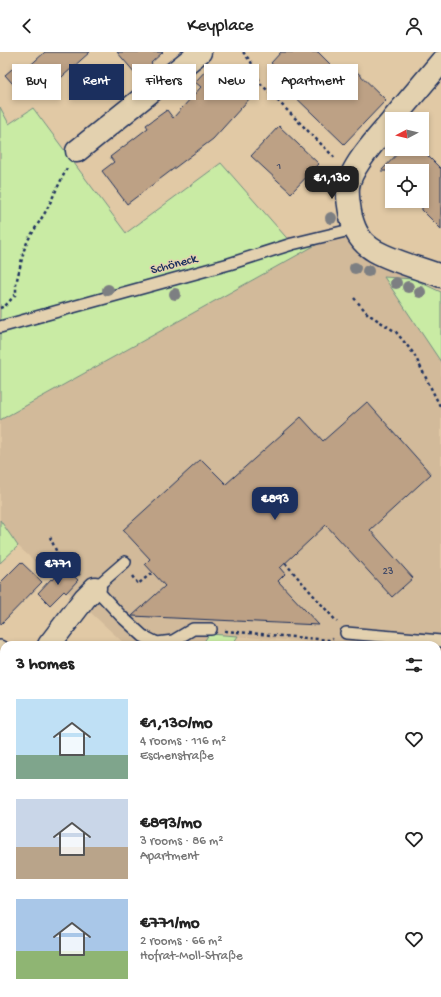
<!DOCTYPE html>
<html lang="en">
<head>
<meta charset="utf-8">
<style>
  body { margin:0; font-family:"Gochi Hand",sans-serif; background:#f2f2f2; color:#222; height:100vh; display:flex; flex-direction:column; font-size:15px; white-space:nowrap }
  * { box-sizing:border-box; margin:0 }
  p { font-size:13px; color:#767676 }
  .icon { flex:none; width:22px; height:22px; fill:none; stroke:currentColor; stroke-width:2; stroke-linecap:round; stroke-linejoin:round }
  .map { position:relative; flex:1; overflow:hidden }
  .sheet { position:absolute; left:0px; top:589px; width:441px; height:356px; display:flex; flex-direction:column; background:#fff; border-radius:12px 12px 0 0; box-shadow:0 2px 6px #0003 }
  .sheet>* { flex:none }
  .top-card { position:absolute; left:12px; top:12px; width:417px; height:36px; display:flex; gap:8px }
  .needle { width:26px; rotate:263deg }
  .tools { position:absolute; left:385px; top:60px; display:grid; gap:8px }
  .tools a { display:grid; place-items:center; width:44px; height:44px; border-radius:0px; background:#fff; box-shadow:0 2px 6px #0003; font-size:20px }
  .price { position:absolute; translate:-50% -34px; padding:0 9px; border-radius:8px; background:#1b2f5e; color:#fff; font-size:13px; line-height:26px; filter:drop-shadow(0 1px 2px #0008) }
  .price::after { content:''; position:absolute; left:50%; top:24px; width:12px; height:9px; margin-left:-6px; background:inherit; clip-path:polygon(0 0,100% 0,50% 100%) }
  .price.active { background:#222; color:#fff }
  ul { padding:0; list-style:none }
  li { display:flex; align-items:center; gap:12px; height:100px; padding:0 16px }
  li span { display:grid; place-items:center; flex:none; width:112px; height:80px; border-radius:0px; color:#555 }
  li>.icon { margin-inline-start:auto }
  span .icon { width:48px; height:48px; fill:#fffc; stroke-width:1 }
  li b { font-size:17px }
  h2 { display:flex; justify-content:space-between; align-items:center; height:48px; padding:0 16px; font-size:17px }
  .tag { padding:0 14px; border-radius:0px; background:#fff; box-shadow:0 2px 6px #0003; font-size:14px; line-height:36px }
  .tag.active { background:#1b2f5e; color:#fff }
  header { display:flex; justify-content:space-between; align-items:center; height:52px; padding:0 16px; background:#fff; font-size:18px; font-weight:600 }
  .map>svg:first-child { display:block }
  .built { fill:#d2ba9a }
  .green { fill:#c9eba4; stroke:#728d81 }
  .lines { fill:none; stroke-linecap:round; stroke-linejoin:round }
  .stream { stroke:#6196b4; stroke-width:6 }
  .building { fill:#bda185; stroke:#1b2f5e }
  .service-casing { stroke:#1b2f5e; stroke-width:14 }
  .minor-casing { stroke:#1b2f5e; stroke-width:25 }
  .path { stroke:#1b2f5e; stroke-width:2.5; stroke-dasharray:3 3; stroke-linecap:butt }
  .service { stroke:#e3d1af; stroke-width:11 }
  .minor { stroke:#e3d1af; stroke-width:22 }
  .tree { fill:#7d7f82 }
  .labels { text-anchor:middle; dominant-baseline:central; stroke-width:3; stroke-linejoin:round; paint-order:stroke }
  .number-label { font-size:11px; fill:#444c68 }
  .street-label { font-size:13px; fill:#1b2f5e; stroke:#e3d1af }
</style>
</head>
<body>
<header><svg class="icon" aria-label="back" viewBox="0 0 24 24"><path d="M15 5l-7 7 7 7"/></svg>Keyplace<svg class="icon" aria-label="person" viewBox="0 0 24 24"><circle cx="12" cy="8" r="4"/><path d="M4 21q1-7 8-7t8 7"/></svg></header>
<div class="map">
<svg width="441" height="945" viewBox="0 0 441 945">
  <rect width="100%" height="100%" fill="#e1c9a5"/>
  <filter id="ink" filterUnits="userSpaceOnUse"><feTurbulence type="fractalNoise" baseFrequency=".025" numOctaves="2"/><feDisplacementMap in="SourceGraphic" scale="8" xChannelSelector="R" yChannelSelector="G"/><feConvolveMatrix kernelMatrix="1 2 1 2 8 2 1 2 1" color-interpolation-filters="sRGB"/></filter>
  <g filter="url(#ink)">
    <path class="built" d="M341,179L390,217L441,240V601L437,600V593H347L209,582L202,593H126L18,494L0,468V368Z
      M437,813L441,814V893H437Z"/>
    <path class="green" d="M0,55L9,72L33,56L126,181L221,111L292,192L341,179L0,368Z
      M384,225L413,227L441,240V310Z
      M0,468L18,494L0,511Z
      M209,582L238,584L232,593H202Z
      M4,861V941H437V893H441L437,945H0V866Z"/>
    <g class="lines">
      <path class="stream" d="M0,940L4,937"/>
    </g>
    <path class="building" d="M45,0H90L45,40L28,22L34,28L20,40L5,23L19,11L25,18Z
      M117,0H163L151,11L155,16L141,28Z
      M281,0H318L342,24L351,14L386,48L344,92L286,36L291,30L271,11Z
      M226,14L242,28L238,33L251,45L213,87L127,152L102,119L114,110L110,105L148,76L146,73L167,58L173,66L201,35L195,30L209,15L218,23Z
      M279,74L319,112L291,141L251,104Z
      M402,97H421L441,117V177L422,158V119H381Z
      M367,350L431,422L370,478L413,526L392,545L326,473L280,516L285,522L278,529L319,573L132,564L165,534L145,512L150,507L123,478L201,407L226,432L301,365L323,389Z
      M21,510L42,530L0,573V531Z
      M65,516L78,528L66,541L64,539L50,553L38,541L51,527L52,528Z"/>
    <g class="lines">
      <g class="service-casing">
        <path id="service" d="M0,275L229,212L292,192L354,177
          M125,510L95,536L121,564L143,584L157,591L173,589L193,577H211
          M346,581L441,589
          M0,594L4,596"/>
      </g>
      <g class="minor-casing">
        <path id="minor" d="M393,67L441,10
          M392,69C379,84 350,115 348,135C347,144 349,155 351,165C355,180 361,191 375,199C395,210 419,216 441,224
          M77,99L200,0
          M49,593L85,546L95,536
          M0,664L4,658"/>
      </g>
      <path class="path" d="M243,0L251,10L261,32L336,107
        M354,246L368,262L396,280L414,302L441,356
        M0,256L5,254L16,242V232L24,198L28,188L46,159L67,116
        M50,485L59,505L80,523
        M285,511L337,570
        M132,524L138,532L153,520
        M225,579L329,588L333,586"/>
      <use href="#service" class="service"/>
      <use href="#minor" class="minor"/>
    </g>
    <g class="tree">
      <circle cx="331" cy="166" r="6"/>
      <circle cx="355" cy="216" r="6"/>
      <circle cx="368" cy="219" r="6"/>
      <circle cx="396" cy="231" r="6"/>
      <circle cx="408" cy="235" r="6"/>
      <circle cx="108" cy="238" r="6"/>
      <circle cx="420" cy="240" r="6"/>
      <circle cx="175" cy="242" r="6"/>
    </g>
  </g>
  <g class="labels">
    <g class="number-label">
      <text x="279" y="115">1</text>
      <text x="388" y="520">23</text>
    </g>
    <g class="street-label">
      <text transform="translate(174 213) rotate(-15)">Schöneck</text>
    </g>
  </g>
</svg>
<div class="tools">
<a><svg class="needle" viewBox="-14 -14 28 28"><path d="M0-13l5 13h-10z" fill="#e53935"/><path d="M0 13l5-13h-10z" fill="#767676"/></svg></a>
<a><svg class="icon" aria-label="locate" viewBox="0 0 24 24"><circle cx="12" cy="12" r="6"/><path d="M12 2v4M12 18v4M2 12h4M18 12h4"/></svg></a>
</div>
<b class="price active" style="left:332px;top:148px">€1,130</b>
<b class="price" style="left:275px;top:469px">€893</b>
<b class="price" style="left:58px;top:534px">€771</b>
<div class="top-card">
<a class="tag">Buy</a>
<a class="tag active">Rent</a>
<a class="tag">Filters</a>
<a class="tag">New</a>
<a class="tag">Apartment</a>
</div>
<section class="sheet">
<h2>3 homes<svg class="icon" aria-label="filters" viewBox="0 0 24 24"><path d="M4 7h16M4 17h16"/><circle cx="9" cy="7" r="2"/><circle cx="15" cy="17" r="2"/></svg></h2>
<ul>
<li><span style="background:linear-gradient(#bfe0f5 70%,#7fa58c 0)"><svg class="icon" aria-label="home" viewBox="0 0 24 24"><path d="M3 11l9-7 9 7M6 9v11h12V9"/></svg></span><div><b>€1,130/mo</b><p>4 rooms · 116 m²</p><p>Eschenstraße</p></div><svg class="icon" aria-label="heart" viewBox="0 0 24 24"><path d="M12 20l-8-8c-3-5 5-10 8-4 3-6 11-1 8 4z"/></svg></li>
<li><span style="background:linear-gradient(#c9d6e8 60%,#b9a48a 0)"><svg class="icon" aria-label="home" viewBox="0 0 24 24"><path d="M3 11l9-7 9 7M6 9v11h12V9"/></svg></span><div><b>€893/mo</b><p>3 rooms · 86 m²</p><p>Apartment</p></div><svg class="icon" aria-label="heart" viewBox="0 0 24 24"><path d="M12 20l-8-8c-3-5 5-10 8-4 3-6 11-1 8 4z"/></svg></li>
<li><span style="background:linear-gradient(#a9c7e8 65%,#8fb573 0)"><svg class="icon" aria-label="home" viewBox="0 0 24 24"><path d="M3 11l9-7 9 7M6 9v11h12V9"/></svg></span><div><b>€771/mo</b><p>2 rooms · 66 m²</p><p>Hofrat-Moll-Straße</p></div><svg class="icon" aria-label="heart" viewBox="0 0 24 24"><path d="M12 20l-8-8c-3-5 5-10 8-4 3-6 11-1 8 4z"/></svg></li>
</ul>
</section>
</div>
</body>
</html>
